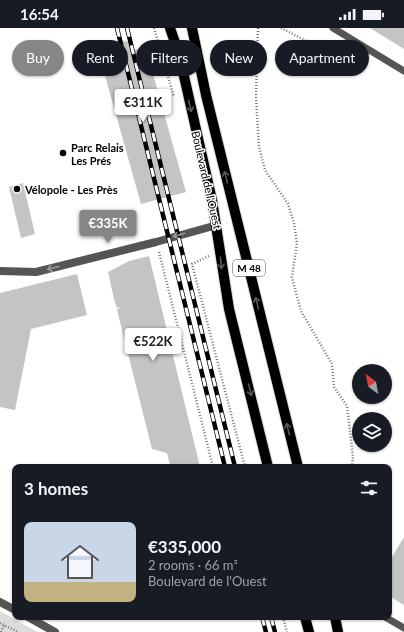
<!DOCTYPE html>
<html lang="en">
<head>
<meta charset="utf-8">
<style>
  body { margin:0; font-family:Lato,sans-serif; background:#242831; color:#f1f3f6; height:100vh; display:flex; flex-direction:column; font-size:15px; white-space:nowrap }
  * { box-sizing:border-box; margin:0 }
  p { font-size:13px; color:#9ea1a6 }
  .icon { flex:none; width:22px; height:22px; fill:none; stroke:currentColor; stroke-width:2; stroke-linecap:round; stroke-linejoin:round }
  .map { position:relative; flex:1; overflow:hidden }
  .details { position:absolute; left:12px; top:436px; width:380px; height:156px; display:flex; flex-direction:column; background:#171b24; border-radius:8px; box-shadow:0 1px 3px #0004 }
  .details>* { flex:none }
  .hud { position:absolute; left:12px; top:12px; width:380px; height:36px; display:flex; gap:8px }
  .needle { width:26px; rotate:328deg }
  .tools { position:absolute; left:352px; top:336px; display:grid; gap:8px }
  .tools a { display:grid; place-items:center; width:40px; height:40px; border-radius:50%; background:#171b24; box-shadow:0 1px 3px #0004; font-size:20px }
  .price { position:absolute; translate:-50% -34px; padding:0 9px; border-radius:4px; background:#fff; color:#222; font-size:13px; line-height:26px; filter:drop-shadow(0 1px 2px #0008) }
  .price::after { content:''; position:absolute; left:50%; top:24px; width:12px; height:9px; margin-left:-6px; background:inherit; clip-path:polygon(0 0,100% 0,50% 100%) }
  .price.selected { background:#858687; color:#fff }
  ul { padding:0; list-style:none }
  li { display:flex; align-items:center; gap:12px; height:100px; padding:0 12px }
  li+li { border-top:1px solid #363941 }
  li span { display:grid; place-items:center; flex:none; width:112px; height:80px; border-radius:8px; color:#555 }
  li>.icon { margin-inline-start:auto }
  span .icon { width:48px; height:48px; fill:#fffc; stroke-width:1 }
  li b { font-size:17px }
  h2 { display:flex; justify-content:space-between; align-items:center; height:48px; padding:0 12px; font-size:17px }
  .tag { padding:0 14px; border-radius:18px; background:#171b24; box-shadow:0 1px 3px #0004; font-size:14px; line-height:36px }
  .tag.selected { background:#858687; color:#fff }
  .status { display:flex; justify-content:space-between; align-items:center; height:28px; padding:0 20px; background:#171b24; direction:ltr }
  .status svg { height:11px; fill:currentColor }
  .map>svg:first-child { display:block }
  .green { fill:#dcdcdc }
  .building { fill:#c4c4c4 }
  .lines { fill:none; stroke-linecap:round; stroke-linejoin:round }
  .primary-casing { stroke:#dbdbdb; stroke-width:12 }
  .path { stroke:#777; stroke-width:2.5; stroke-dasharray:1 2; stroke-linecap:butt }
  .lane { stroke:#555; stroke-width:7 }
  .street { stroke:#555; stroke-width:8 }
  .primary { stroke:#000; stroke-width:10 }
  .rail-casing { stroke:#000; stroke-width:4.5 }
  .rail { stroke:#fff; stroke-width:3; stroke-dasharray:9; stroke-linecap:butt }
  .oneway { stroke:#595959 }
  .oneway2 { stroke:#999 }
  .poi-dot { fill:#000; stroke:#fff; stroke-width:1.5 }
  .labels { text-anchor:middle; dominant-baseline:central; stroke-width:3; stroke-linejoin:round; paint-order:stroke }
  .shield { fill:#fff; stroke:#4c4c4c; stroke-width:1 }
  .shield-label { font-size:10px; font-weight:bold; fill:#000 }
  .poi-label { font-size:11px; font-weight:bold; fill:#000; stroke:#fff; text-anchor:start }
  .street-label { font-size:11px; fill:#000; stroke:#fff }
</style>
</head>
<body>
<div class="status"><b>16:54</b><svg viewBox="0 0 49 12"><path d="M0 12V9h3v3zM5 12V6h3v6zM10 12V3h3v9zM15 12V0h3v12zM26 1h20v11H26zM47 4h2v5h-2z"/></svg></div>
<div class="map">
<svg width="404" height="604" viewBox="0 0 404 604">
  <rect width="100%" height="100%" fill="#fff"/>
  <path class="green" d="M0,583L34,602L38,604H0Z"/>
  <path class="building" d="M370,0H404V21Z
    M121,12L132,15L134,22L142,19L149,32L186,164L141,176L104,44L103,28H112L111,22L113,16Z
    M23,155L35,206L21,210L9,159Z
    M149,228L200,439H177L170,437L167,425L152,421L117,282L120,279L117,280L115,275L108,244L129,233Z
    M77,246L87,287L31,301L15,382L0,379V265Z
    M404,509V577L389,568V534Z"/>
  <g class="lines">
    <g class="primary-casing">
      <path id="primary" d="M170,0L179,26L212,172L229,281L268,439
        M192,0L206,67L298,439
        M305,589L309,604
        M335,589L338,604"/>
    </g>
    <path class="path" d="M154,0L174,69
      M258,0L256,69L259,119L265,142L288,176L294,195L297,215L292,249L296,265L301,283L332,336L334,359L347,378L353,429L352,439
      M281,0L330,25L336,14
      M159,224L213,439
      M209,228L192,236L245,439
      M283,589L287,604
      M0,595L18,604
      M1,604L4,597"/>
    <path class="lane" d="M333,0L404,43
      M385,589L404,600"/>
    <path class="street" d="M0,243L36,244L156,214L217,197
      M0,574L15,582
      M28,589L55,604"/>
    <use href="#primary" class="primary"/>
    <g class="rail-casing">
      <path id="rail" d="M117,0L225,439
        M127,0L235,439
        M262,589L266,604
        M271,589L275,604"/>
    </g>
    <use href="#rail" class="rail"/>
  </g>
  <defs><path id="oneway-shaft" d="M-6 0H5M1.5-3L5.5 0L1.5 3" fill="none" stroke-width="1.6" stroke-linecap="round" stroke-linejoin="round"/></defs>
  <g class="oneway">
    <use href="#oneway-shaft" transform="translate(190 78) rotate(76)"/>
    <use href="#oneway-shaft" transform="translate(226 149) rotate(-104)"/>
    <use href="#oneway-shaft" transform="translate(221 235) rotate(84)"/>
    <use href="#oneway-shaft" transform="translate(257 275) rotate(-104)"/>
    <use href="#oneway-shaft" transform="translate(250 362) rotate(76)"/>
    <use href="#oneway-shaft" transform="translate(288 401) rotate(-104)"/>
  </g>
  <g class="oneway2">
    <use href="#oneway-shaft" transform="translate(179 207) rotate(164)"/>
    <use href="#oneway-shaft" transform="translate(53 240) rotate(166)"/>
  </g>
  <g class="poi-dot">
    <circle cx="63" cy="125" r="4"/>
    <circle cx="17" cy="161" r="4"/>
  </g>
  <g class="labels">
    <rect class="shield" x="233" y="232" width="32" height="16" rx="3"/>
    <g class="shield-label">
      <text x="249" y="240">M 48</text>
    </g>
    <g class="poi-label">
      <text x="71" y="119">Parc Relais<tspan x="71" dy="13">Les Prés</tspan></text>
      <text x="25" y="161">Vélopole - Les Près</text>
    </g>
    <g class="street-label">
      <text transform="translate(207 152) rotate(77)">Boulevard de l'Ouest</text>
    </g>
  </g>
</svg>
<div class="tools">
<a><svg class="needle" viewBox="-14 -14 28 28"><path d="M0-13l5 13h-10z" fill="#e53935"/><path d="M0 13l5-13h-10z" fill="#9ea1a6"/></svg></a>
<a><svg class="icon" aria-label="layers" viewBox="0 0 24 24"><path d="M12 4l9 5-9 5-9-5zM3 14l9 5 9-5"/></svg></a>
</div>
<b class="price" style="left:143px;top:95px">€311K</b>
<b class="price selected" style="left:108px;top:216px">€335K</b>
<b class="price" style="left:153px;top:334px">€522K</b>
<div class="hud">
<a class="tag selected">Buy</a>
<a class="tag">Rent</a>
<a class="tag">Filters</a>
<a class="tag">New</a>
<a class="tag">Apartment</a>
</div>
<section class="details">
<h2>3 homes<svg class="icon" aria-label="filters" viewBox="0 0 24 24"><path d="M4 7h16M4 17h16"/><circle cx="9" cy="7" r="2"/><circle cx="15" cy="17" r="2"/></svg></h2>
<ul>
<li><span style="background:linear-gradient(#c9d6e8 75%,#c2b280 0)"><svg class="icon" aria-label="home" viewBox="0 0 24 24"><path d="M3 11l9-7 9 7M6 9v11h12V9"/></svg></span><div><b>€335,000</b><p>2 rooms · 66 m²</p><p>Boulevard de l'Ouest</p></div></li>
</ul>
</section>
</div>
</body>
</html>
